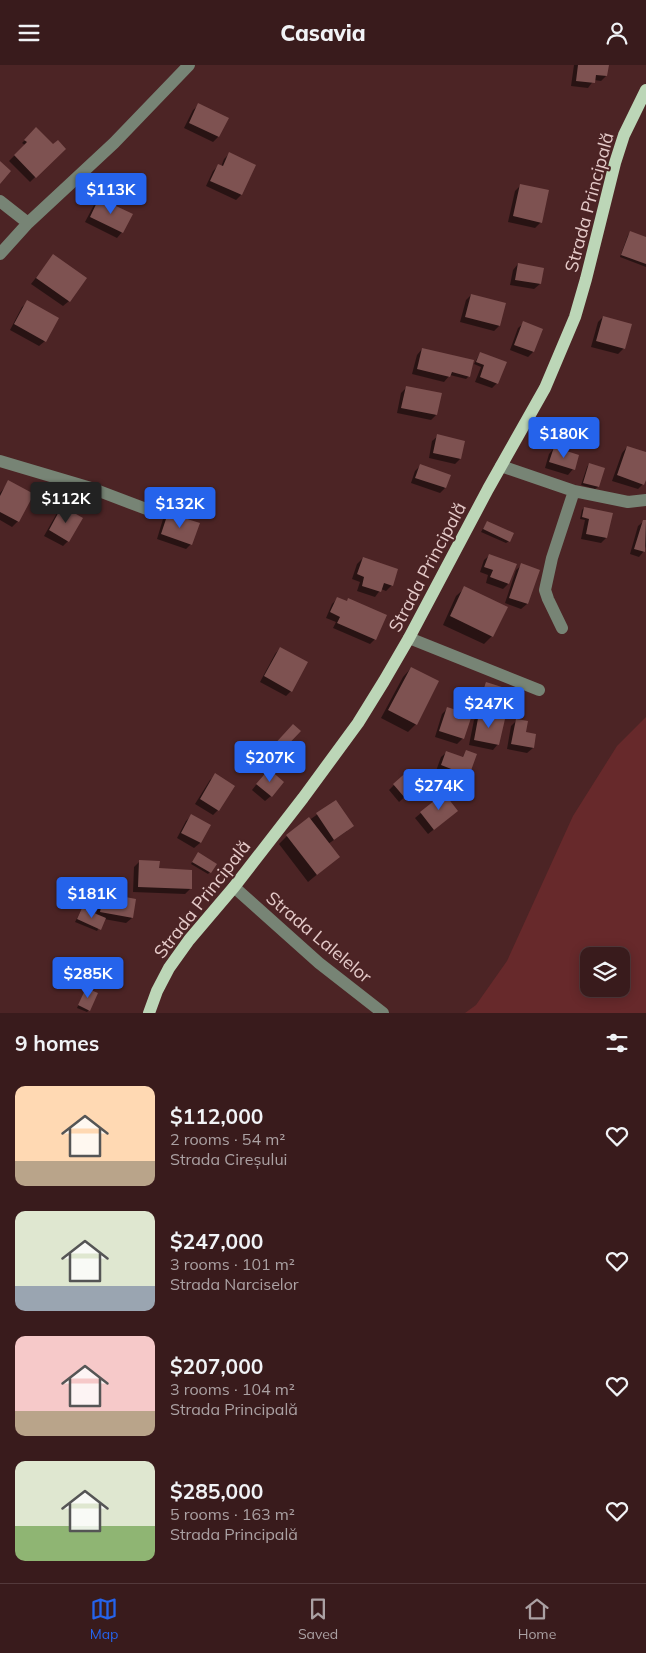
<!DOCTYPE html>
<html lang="en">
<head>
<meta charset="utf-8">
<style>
  body { margin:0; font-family:Mulish,sans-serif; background:#442829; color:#f1f3f6; height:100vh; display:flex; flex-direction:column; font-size:19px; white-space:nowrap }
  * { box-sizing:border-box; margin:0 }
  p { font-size:16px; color:#aba1a3 }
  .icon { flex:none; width:28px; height:28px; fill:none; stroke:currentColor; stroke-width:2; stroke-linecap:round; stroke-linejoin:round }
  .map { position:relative; height:948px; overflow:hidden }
  .sheet { display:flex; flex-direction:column; background:#391b1c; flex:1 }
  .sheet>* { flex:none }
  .buttons { position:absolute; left:580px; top:882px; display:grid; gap:10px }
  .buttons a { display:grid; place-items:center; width:50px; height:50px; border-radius:10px; background:#391b1c; box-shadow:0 2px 12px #0003,0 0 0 1px #53393b; font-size:25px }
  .price { position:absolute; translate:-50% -42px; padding:0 11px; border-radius:5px; background:#2563eb; color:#fff; font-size:16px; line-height:32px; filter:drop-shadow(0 1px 2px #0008) }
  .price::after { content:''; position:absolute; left:50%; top:30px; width:15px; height:11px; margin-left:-8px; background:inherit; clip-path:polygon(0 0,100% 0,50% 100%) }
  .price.active { background:#222; color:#fff }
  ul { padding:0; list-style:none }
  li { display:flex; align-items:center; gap:15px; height:125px; padding:0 15px }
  li span { display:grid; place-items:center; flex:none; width:140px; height:100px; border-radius:10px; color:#555 }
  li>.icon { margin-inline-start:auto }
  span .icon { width:60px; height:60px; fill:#fffc; stroke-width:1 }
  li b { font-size:21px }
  h2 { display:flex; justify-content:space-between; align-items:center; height:60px; padding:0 15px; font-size:21px }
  header { display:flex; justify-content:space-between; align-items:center; height:65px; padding:0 15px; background:#391b1c; font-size:22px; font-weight:800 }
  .tab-bar { display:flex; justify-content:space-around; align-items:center; height:70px; border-top:1px solid #53393b; background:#391b1c; font-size:14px; color:#aba1a3 }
  .tab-bar a { display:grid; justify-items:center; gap:2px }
  .tab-bar .active { color:#2563eb }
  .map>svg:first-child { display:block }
  .green { fill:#67292b; fill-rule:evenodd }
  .shadow { fill:#0007 }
  .building { fill:#7e5251 }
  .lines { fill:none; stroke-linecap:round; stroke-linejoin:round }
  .minor { stroke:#778475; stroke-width:12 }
  .major { stroke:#bcd6b7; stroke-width:12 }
  .labels { text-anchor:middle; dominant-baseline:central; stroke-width:4; stroke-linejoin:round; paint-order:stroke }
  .street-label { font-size:18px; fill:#e5cac9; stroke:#4c2425 }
</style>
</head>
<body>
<header><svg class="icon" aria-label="menu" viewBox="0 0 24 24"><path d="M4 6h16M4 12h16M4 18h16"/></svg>Casavia<svg class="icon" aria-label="person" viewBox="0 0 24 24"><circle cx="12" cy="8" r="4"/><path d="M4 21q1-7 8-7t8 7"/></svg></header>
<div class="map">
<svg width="646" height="948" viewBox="0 0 646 948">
  <rect width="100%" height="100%" fill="#4c2425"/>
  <path class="green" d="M646,652V948H465L476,940L507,896L573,751L617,681ZM589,891H621V924H589Z"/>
  <path class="shadow" d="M574,0H607L606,11L601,16L594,15L588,23L571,21Z
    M199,40L227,53L218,72L213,77L184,63L193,45Z
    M36,64L53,81L64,84L30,117L9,96L25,80L22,78Z
    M229,89L241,130L236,135L206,121L213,106L218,101L221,102L224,94Z
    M521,120L541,157L535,163L508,157L515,126Z
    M99,134L122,167L117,173L85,157L94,140Z
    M630,168L646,173V202L620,192L628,170Z
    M53,191L69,236L63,241L31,219Z
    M518,199L540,219L534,224L510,220L513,205Z
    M471,230L505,239L499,261L494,266L460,257L466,235Z
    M28,237L45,276L39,281L10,265L22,242Z
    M603,252L624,283L618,289L591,282L598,257Z
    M524,258L533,287L528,292L510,285L518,263Z
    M422,284L469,311L466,314L450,310L444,317L412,309L417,290Z
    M480,288L497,318L492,323L475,317L481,302L474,299Z
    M406,323L436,350L431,355L397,348L401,328Z
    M438,371L460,394L455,399L429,393L432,376Z
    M627,382L646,389V411L643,419L638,424L612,416L622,388Z
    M554,383L573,404L568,410L545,403L549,389Z
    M589,399L603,403L598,422L595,424L581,420L587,402Z
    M421,400L445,423L440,428L411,418L415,406Z
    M9,417L32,430L18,456L12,462L0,455V428Z
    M62,443L68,476L63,481L44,471L57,448Z
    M584,443L606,473L601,478L581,474L585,455L580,454L582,445Z
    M169,449L191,479L186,484L157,474L163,454Z
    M644,456L646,457V481L644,486L639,492L630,489L638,461Z
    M487,457L509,476L506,478L481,467Z
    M490,490L508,519L503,524L486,518L488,510L480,507L484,495Z
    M363,493L392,520L386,526L381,524L375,532L357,526L360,517L352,514L357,499Z
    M522,500L538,505L527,539L521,544L505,538L516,505Z
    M465,523L492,571L484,579L443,560L456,531Z
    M338,533L375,574L370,579L333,563L336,557L326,553L332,539Z
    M280,583L291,626L286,631L260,617L275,589Z
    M411,603L416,659L408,667L381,653L403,612Z
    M486,619L501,633L498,635L481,631L484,621Z
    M447,644L463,673L457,679L435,672L442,649Z
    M479,650L498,679L493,685L469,680L474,655Z
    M516,656L533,683L527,688L507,684L511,661Z
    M293,661L299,666L276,691L270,685Z
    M466,686L468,710L462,716L436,706L441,692L447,687L462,693Z
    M216,710L218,745L213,750L195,739L210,715Z
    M263,711L271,731L265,736L252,725Z
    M394,720L415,723L399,737L389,725Z
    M336,736L347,766L328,779L338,792L308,817L279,779L287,771Z
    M421,748L451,751L428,769L415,753Z
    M191,751L209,760L200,778L194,783L177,773L186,756Z
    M196,791L210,807L208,809L191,799Z
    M139,797L191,823L185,829L133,827L134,802Z
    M104,829L132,853L126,858L104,854L97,866L75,857L82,844L96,850L99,835Z
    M86,924L89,945L87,947L77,943Z"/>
  <path class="building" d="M578,0H609L607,11L596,10L595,18L576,16Z
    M198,38L229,53L219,72L189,58Z
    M36,62L53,79L58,75L66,84L36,113L14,90L27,77L24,75Z
    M229,87L256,100L242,130L210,116L218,99L223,101Z
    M0,96L11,106L0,119Z
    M520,119L549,125L542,158L513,151Z
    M99,133L133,149L123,168L90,152Z
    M630,166L646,172V199L621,190Z
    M53,189L87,213L70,237L36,213Z
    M518,198L544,203L541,219L515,215Z
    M471,229L506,238L500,261L465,252Z
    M27,235L59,253L46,277L14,259Z
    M603,251L632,259L625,284L596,276Z
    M523,256L543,264L534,287L514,280Z
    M422,283L474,295L470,312L452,307L450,312L417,304Z
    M480,287L507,297L498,319L480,312L484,300L476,297Z
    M406,321L442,328L437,350L401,343Z
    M437,369L465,376L461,394L433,388Z
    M627,381L646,387V415L644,420L617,410Z
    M554,382L579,390L575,405L549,397Z
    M589,398L605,403L599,422L583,418Z
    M420,399L451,410L446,423L415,413Z
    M8,415L34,429L19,457L0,447V431Z
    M62,441L83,453L69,477L49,465Z
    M584,442L613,448L607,473L586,469L589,454L582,452Z
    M168,448L200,458L192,480L161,469Z
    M643,455H646L645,487L634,484Z
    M487,456L514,468L510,477L483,464Z
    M489,489L517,499L509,519L490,512L493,505L484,502Z
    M363,492L398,504L393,521L384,518L381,527L362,521L364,512L357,509Z
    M521,498L540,505L528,539L509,533Z
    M464,521L508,542L493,572L450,551Z
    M337,532L347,536L348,533L387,550L376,575L337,558L340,552L330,547Z
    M280,582L308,597L292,627L264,611Z
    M411,602L439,616L417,660L388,645Z
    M486,617L505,623L502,634L482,628Z
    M447,642L472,650L464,674L439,666Z
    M479,648L505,654L499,680L474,675Z
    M516,654L528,656L526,667L536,669L534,683L511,679Z
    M293,659L301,666L279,689L272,682Z
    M466,685L477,689L469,711L441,700L446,686L463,692Z
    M269,704L284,717L272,732L256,719Z
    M410,704L422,718L405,733L393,719Z
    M215,708L235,721L219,746L200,734Z
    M444,728L458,746L434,765L420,747Z
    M336,735L354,761L334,775L316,748Z
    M191,749L211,760L201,778L181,768Z
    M309,752L340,792L317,810L286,770Z
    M198,787L217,799L211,808L192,797Z
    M139,795L160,796L159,803L192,805V824L138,822Z
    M104,828L136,834L133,853L100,847Z
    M82,843L106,853L101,865L77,854Z
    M86,923L98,928L90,946L78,940Z"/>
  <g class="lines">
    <path class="minor" d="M0,136L28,158
      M0,189L28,158L114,78L189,0
      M0,396L91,423L149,445
      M501,401L574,426L628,437L646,435
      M562,563L548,534L545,525L552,493L574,426
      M409,573L539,625
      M234,822L319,898L383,948"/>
    <path class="major" d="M149,948L157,926L169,903L189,875L234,822L303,733L358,658L384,616L409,573L488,424L545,323L575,252L586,214L615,98L624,70L646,25"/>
  </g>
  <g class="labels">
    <g class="street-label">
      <text transform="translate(589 137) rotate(-75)">Strada Principală</text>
      <text transform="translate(427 502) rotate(-62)">Strada Principală</text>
      <text transform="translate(202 834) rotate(-52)">Strada Principală</text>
      <text transform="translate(319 872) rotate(40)">Strada Lalelelor</text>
    </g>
  </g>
</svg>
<div class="buttons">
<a><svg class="icon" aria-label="layers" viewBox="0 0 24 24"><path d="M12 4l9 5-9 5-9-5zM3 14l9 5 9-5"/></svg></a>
</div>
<b class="price" style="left:111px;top:150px">$113K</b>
<b class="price" style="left:564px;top:394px">$180K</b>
<b class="price active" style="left:66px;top:459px">$112K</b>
<b class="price" style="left:180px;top:464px">$132K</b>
<b class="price" style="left:489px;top:664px">$247K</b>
<b class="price" style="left:270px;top:718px">$207K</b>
<b class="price" style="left:439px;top:746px">$274K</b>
<b class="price" style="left:92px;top:854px">$181K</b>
<b class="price" style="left:88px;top:934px">$285K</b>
</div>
<section class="sheet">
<h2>9 homes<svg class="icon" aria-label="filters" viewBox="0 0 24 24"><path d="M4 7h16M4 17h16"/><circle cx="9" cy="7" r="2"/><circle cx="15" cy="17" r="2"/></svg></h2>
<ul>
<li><span style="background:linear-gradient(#ffd9b3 75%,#b9a48a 0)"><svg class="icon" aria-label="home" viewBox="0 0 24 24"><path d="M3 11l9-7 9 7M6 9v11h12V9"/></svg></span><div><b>$112,000</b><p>2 rooms · 54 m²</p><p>Strada Cireșului</p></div><svg class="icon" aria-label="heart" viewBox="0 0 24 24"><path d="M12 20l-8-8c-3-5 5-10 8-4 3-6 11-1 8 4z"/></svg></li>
<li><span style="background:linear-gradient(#dfe7d0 75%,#9aa5b1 0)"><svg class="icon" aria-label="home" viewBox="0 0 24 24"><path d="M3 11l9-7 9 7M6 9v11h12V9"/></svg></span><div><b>$247,000</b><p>3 rooms · 101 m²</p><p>Strada Narciselor</p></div><svg class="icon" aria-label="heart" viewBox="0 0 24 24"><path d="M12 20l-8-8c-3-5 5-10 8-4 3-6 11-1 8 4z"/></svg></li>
<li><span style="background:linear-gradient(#f6c9c9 75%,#b9a48a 0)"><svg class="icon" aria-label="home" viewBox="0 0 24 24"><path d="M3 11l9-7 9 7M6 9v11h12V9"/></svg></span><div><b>$207,000</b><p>3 rooms · 104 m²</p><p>Strada Principală</p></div><svg class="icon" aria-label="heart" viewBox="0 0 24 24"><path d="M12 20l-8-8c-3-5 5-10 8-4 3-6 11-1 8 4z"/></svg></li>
<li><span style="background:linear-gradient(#dfe7d0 65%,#8fb573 0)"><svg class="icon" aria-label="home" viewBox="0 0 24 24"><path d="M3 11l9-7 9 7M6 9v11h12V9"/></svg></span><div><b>$285,000</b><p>5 rooms · 163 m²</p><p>Strada Principală</p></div><svg class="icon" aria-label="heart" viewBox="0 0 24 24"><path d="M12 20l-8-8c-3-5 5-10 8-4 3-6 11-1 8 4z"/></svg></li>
</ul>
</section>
<nav class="tab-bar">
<a class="active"><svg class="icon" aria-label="map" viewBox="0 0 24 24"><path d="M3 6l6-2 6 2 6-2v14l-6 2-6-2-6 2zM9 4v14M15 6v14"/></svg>Map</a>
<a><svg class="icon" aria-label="saved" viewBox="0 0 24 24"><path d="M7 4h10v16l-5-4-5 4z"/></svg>Saved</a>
<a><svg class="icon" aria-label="home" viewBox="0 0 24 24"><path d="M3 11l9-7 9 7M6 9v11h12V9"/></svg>Home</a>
</nav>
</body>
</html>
